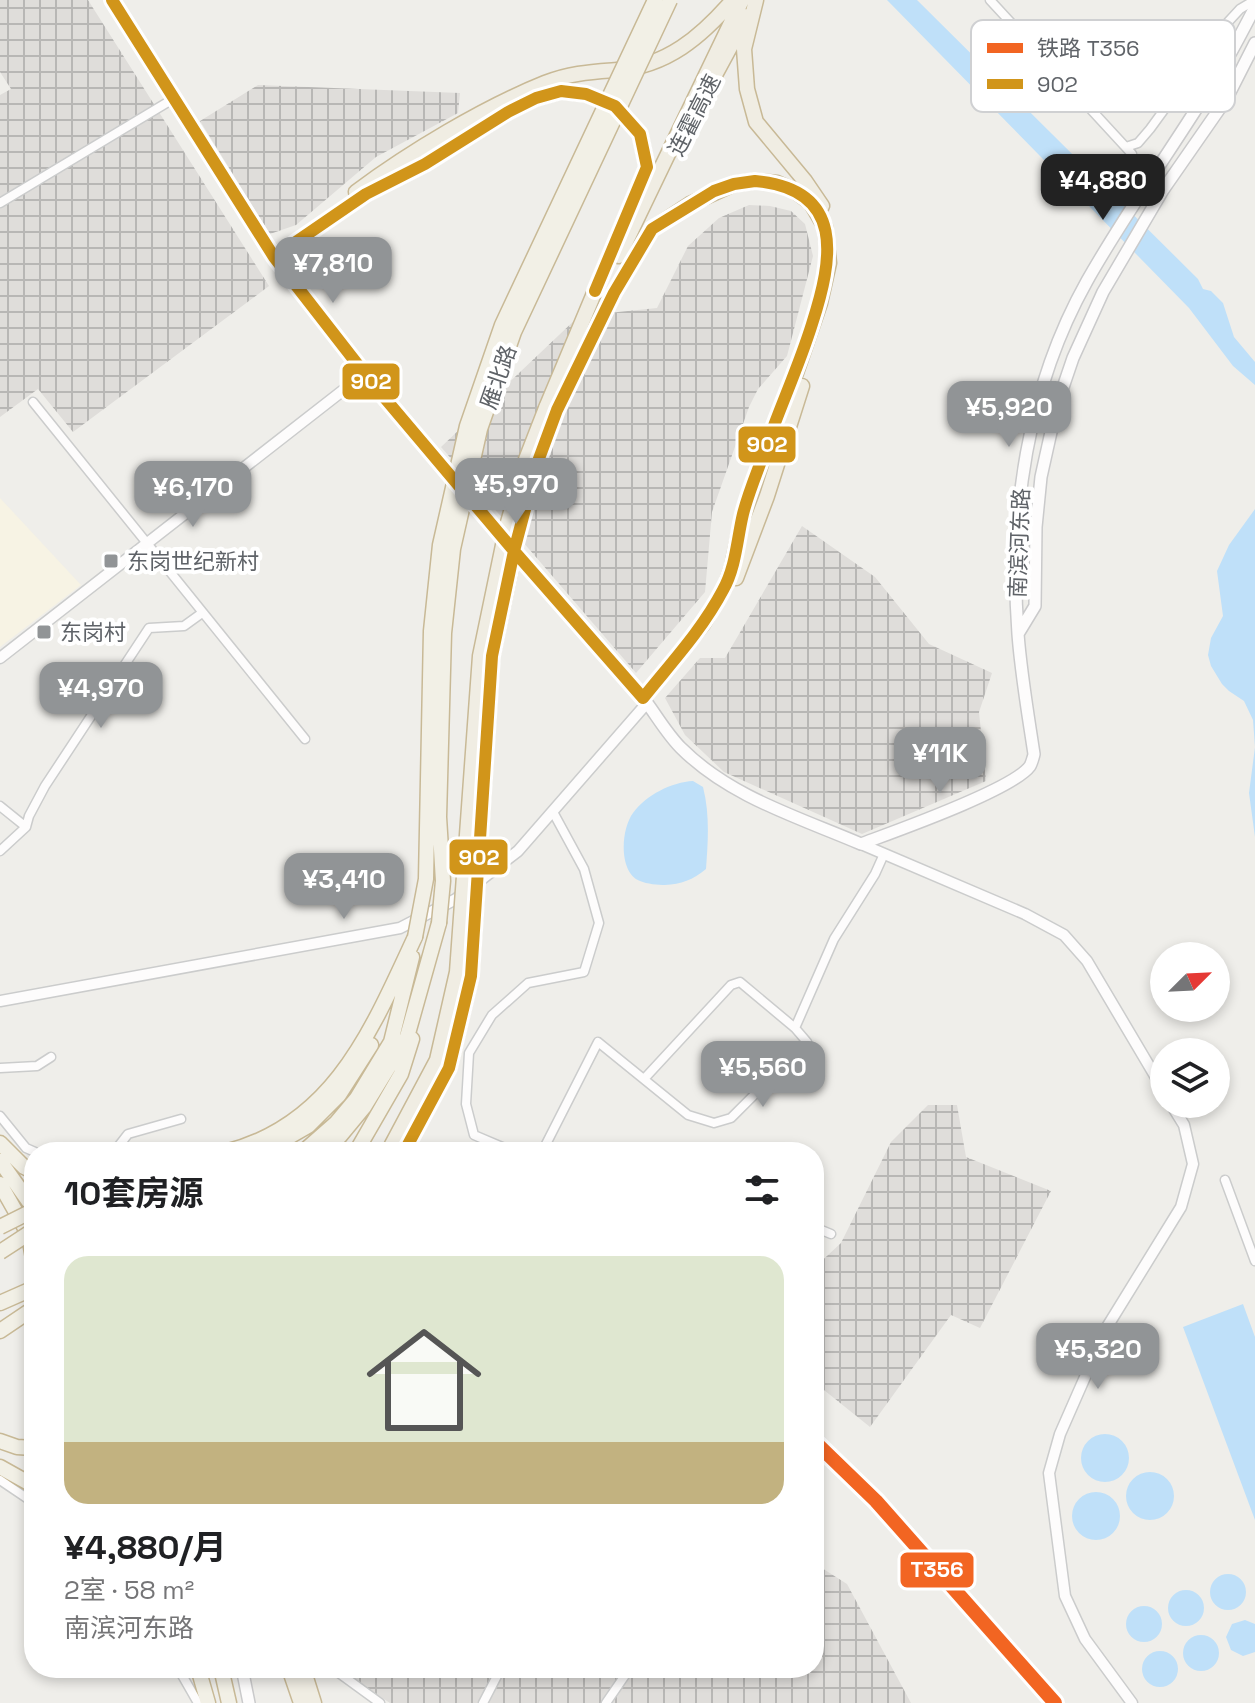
<!DOCTYPE html>
<html lang="zh">
<head>
<meta charset="utf-8">
<style>
  body { margin:0; font-family:"Space Grotesk","Noto Sans SC",sans-serif; background:#f6f6f6; color:#202124; height:100vh; display:flex; flex-direction:column; font-size:30px; white-space:nowrap }
  * { box-sizing:border-box; margin:0 }
  p { font-size:26px; color:#757577 }
  .icon { flex:none; width:44px; height:44px; fill:none; stroke:currentColor; stroke-width:2; stroke-linecap:round; stroke-linejoin:round }
  .map { position:relative; flex:1; overflow:hidden }
  .drawer { position:absolute; left:24px; top:1142px; width:800px; height:536px; display:flex; flex-direction:column; background:#fff; border-radius:32px; box-shadow:0 4px 12px #0003 }
  .drawer>* { flex:none }
  .needle { width:52px; rotate:66deg }
  .buttons { position:absolute; left:1150px; top:942px; display:grid; gap:16px }
  .buttons a { display:grid; place-items:center; width:80px; height:80px; border-radius:50%; background:#fff; box-shadow:0 4px 12px #0003; font-size:40px }
  .price { position:absolute; translate:-50% -68px; padding:0 18px; border-radius:16px; background:#919496; color:#fff; font-size:26px; line-height:52px; filter:drop-shadow(0 2px 4px #0008) }
  .price::after { content:''; position:absolute; left:50%; top:48px; width:24px; height:18px; margin-left:-12px; background:inherit; clip-path:polygon(0 0,100% 0,50% 100%) }
  .price.current { background:#222; color:#fff }
  ul { padding:0; list-style:none }
  li { display:grid; align-content:center; gap:16px; height:424px; padding:0 40px }
  li span { display:grid; place-items:center; height:248px; border-radius:24px; color:#555 }
  li>.icon { margin-inline-start:auto }
  span .icon { width:144px; height:144px; fill:#fffc; stroke-width:1 }
  li b { font-size:34px }
  h2 { display:flex; justify-content:space-between; align-items:center; height:96px; padding:0 40px; font-size:34px }
  .map>svg:first-child { display:block }
  .commercial { fill:#f7f3e4 }
  .industrial { fill:url(#industrial-grid) }
  .water { fill:#bfe0f9 }
  .lines { fill:none; stroke-linecap:round; stroke-linejoin:round }
  .minor-casing { stroke:#cbcccc; stroke-width:11 }
  .tertiary-casing { stroke:#cbcccc; stroke-width:13 }
  .secondary-casing { stroke:#cacacb; stroke-width:14 }
  .trunk-casing { stroke:#c8b996; stroke-width:17 }
  .motorway-casing { stroke:#c8b996; stroke-width:17 }
  .minor { stroke:#fdfcfc; stroke-width:8 }
  .tertiary { stroke:#fdfcfc; stroke-width:10 }
  .secondary { stroke:#fdfcfc; stroke-width:11 }
  .trunk { stroke:#f2f0e6; stroke-width:14 }
  .motorway { stroke:#f0ede3; stroke-width:14 }
  .trunk-bridge-casing { stroke:#c8b996; stroke-width:17; stroke-linecap:butt }
  .motorway-bridge-casing { stroke:#c8b996; stroke-width:17; stroke-linecap:butt }
  .trunk-bridge { stroke:#f2f0e6; stroke-width:14 }
  .motorway-bridge { stroke:#f0ede3; stroke-width:14 }
  .bus-1-casing { stroke:#fff; stroke-width:18 }
  .bus-1 { stroke:#d1951a; stroke-width:12 }
  .rail-1-casing { stroke:#fff; stroke-width:20 }
  .rail-1 { stroke:#f26522; stroke-width:14 }
  .poi-dot { fill:#919496; stroke:#fff; stroke-width:3 }
  .labels { text-anchor:middle; dominant-baseline:central; stroke-width:8; stroke-linejoin:round; paint-order:stroke }
  .street-label { font-size:22px; fill:#5f6368; stroke:#fff }
  .poi-label { font-size:22px; fill:#5f6368; stroke:#fff; text-anchor:start }
  .key { fill:#fff; stroke:#cfd0d2; stroke-width:2 }
  .key-label { font-size:22px; fill:#5f6368 }
  .line-badge { stroke:#fff; stroke-width:3 }
  .badge-label { font-size:22px; text-anchor:middle; font-weight:bold; fill:#fff }
</style>
</head>
<body>
<div class="map">
<svg width="1255" height="1703" viewBox="0 0 1255 1703">
  <defs>
    <pattern id="industrial-grid" width="8" height="8" patternUnits="userSpaceOnUse" patternTransform="scale(2)"><rect width="8" height="8" fill="#dfddda"/><path d="M0 4h8M4 0v8" fill="none" stroke="#b8b7b5"/></pattern>
  </defs>
  <rect width="100%" height="100%" fill="#efeeea"/>
  <path class="commercial" d="M0,498L81,585L0,647Z"/>
  <path class="industrial" d="M0,0H88L269,286L73,432L38,389L0,417V95L11,89L0,72Z
    M258,85L460,93L458,113L376,157L296,225L270,234L200,121Z
    M749,205L770,206L791,211L805,224L813,256L787,356L758,389L749,407L712,512L705,592L636,673L441,447L579,316L657,308L688,246L719,218Z
    M802,526L875,577L929,644L992,673L979,712L986,781L862,834L724,772L685,735L665,698L700,658H725Z
    M928,1105H957L966,1157L1051,1191L980,1328L951,1315L870,1427L814,1382V1268L841,1243L891,1142Z
    M814,1563L847,1584L911,1703H390L337,1668H814Z"/>
  <path class="water" d="M887,0H917L1198,279L1203,289L1211,291L1223,303L1234,337L1255,362V385L1233,366L1189,308Z
    M1255,509V837L1249,793L1255,747L1253,720L1244,701L1229,691L1222,684L1211,666L1208,655L1211,638L1223,616L1217,571L1229,545Z
    M693,781L703,787C710,814 708,842 706,869C693,880 681,884 665,885C658,885 647,884 640,881C618,872 621,829 633,813C646,795 672,782 693,781Z
    M1243,1304L1255,1337V1520L1183,1327Z
    M1081 1458a24 24 0 1 1 48 0a24 24 0 1 1-48 0Z
    M1126 1496a24 24 0 1 1 48 0a24 24 0 1 1-48 0Z
    M1072 1516a24 24 0 1 1 48 0a24 24 0 1 1-48 0Z
    M1210 1592a18 18 0 1 1 36 0a18 18 0 1 1-36 0Z
    M1168 1608a18 18 0 1 1 36 0a18 18 0 1 1-36 0Z
    M1126 1624a18 18 0 1 1 36 0a18 18 0 1 1-36 0Z
    M1245,1620L1255,1624V1652L1243,1656L1231,1650L1226,1637L1232,1624Z
    M1183 1653a18 18 0 1 1 36 0a18 18 0 1 1-36 0Z
    M1142 1669a18 18 0 1 1 36 0a18 18 0 1 1-36 0Z"/>
  <g class="lines">
    <g class="minor-casing">
      <path id="minor" d="M990,0L1132,154
        M1126,147L1138,143L1150,129L1228,22L1240,9L1255,0
        M0,203L173,99
        M33,402L305,739
        M0,806L26,827
        M0,851L26,827L29,816L45,786L149,628L184,626L202,613
        M0,1068L37,1066L51,1057
        M644,1079L731,985L740,982L795,1028
        M0,1116L26,1148L35,1152
        M114,1152L128,1134L181,1119
        M164,1152H186
        M514,1152L474,1135L466,1104L469,1053L492,1015L528,983L584,972L599,923L584,869L553,812
        M542,1152L598,1042L688,1115L714,1123L731,1118L807,1042L795,1028L834,939L875,874L884,854
        M1225,1180L1255,1261
        M814,1227L831,1234
        M0,1480L34,1503
        M178,1668L198,1703
        M332,1668L380,1703
        M483,1703L497,1676L485,1668
        M606,1703L630,1668"/>
    </g>
    <g class="tertiary-casing">
      <path id="tertiary" d="M0,658L364,374
        M861,844L1025,914L1064,935L1087,961L1164,1091
        M0,1001L400,928L456,899L518,851L647,703
        M1132,1703L1085,1639L1065,1596L1049,1473L1060,1434L1107,1327L1181,1207L1193,1164L1184,1125L1171,1104"/>
    </g>
    <g class="secondary-casing">
      <path id="secondary" d="M112,0L274,257L372,383L647,703C658,718 668,735 681,748C730,797 798,817 861,844C893,832 1013,790 1030,766C1031,765 1034,755 1034,754C1028,714 1021,674 1018,634C1009,513 1027,388 1087,281C1127,210 1175,145 1217,76C1231,54 1243,30 1255,7
        M1018,634L1035,606L1036,527L1041,477L1057,405L1073,358L1103,292L1163,190L1227,98L1255,43
        M242,1668L249,1703"/>
    </g>
    <g class="trunk-casing">
      <path id="trunk" d="M0,1143L24,1167L34,1172
        M225,1152C334,1125 372,1029 415,937
        M263,1152L308,1126L339,1095L371,1045
        M303,1152L336,1123L357,1098L391,1042L412,957
        M322,1152L340,1136L364,1107L407,1037L439,923
        M356,1152L401,1074L412,1039
        M0,1161L34,1209
        M0,1184L34,1244
        M29,1236L34,1264
        M0,1303L34,1288
        M0,1331L34,1308
        M0,1441L17,1447L34,1448
        M0,1467L34,1486
        M198,1668L208,1703
        M221,1668L229,1703"/>
    </g>
    <g class="motorway-casing">
      <path id="motorway" d="M756,0L744,49L747,89L756,122L805,181L822,206
        M715,75L747,16
        M356,192C410,152 483,108 545,83C570,73 591,72 617,70C667,66 701,37 733,0
        M619,256L742,0
        M274,257L366,194L425,164L508,112L536,98L561,91L586,94L615,106L640,134L647,167L546,408
        M614,293L652,229L690,204L734,184L755,181L777,183L795,191L811,203L825,227L829,263L820,303L786,402L767,444L744,511L732,567L725,587L703,624L643,698
        M736,578L767,496L802,386
        M289,1668L301,1703
        M303,1668L314,1703"/>
    </g>
    <use href="#minor" class="minor"/>
    <use href="#tertiary" class="tertiary"/>
    <use href="#secondary" class="secondary"/>
    <use href="#trunk" class="trunk"/>
    <use href="#motorway" class="motorway"/>
    <g class="trunk-bridge-casing">
      <path id="trunk-bridge" d="M439,923L443,881L439,817L444,633L453,549L480,429L514,332L670,0
        M415,937L426,879L431,631L440,545L467,426L502,325L655,0
        M0,1227L34,1210
        M0,1252L34,1230"/>
    </g>
    <g class="motorway-bridge-casing">
      <path id="motorway-bridge" d="M388,1152L437,1060L457,972L480,656L507,526L525,462L546,408
        M404,1152L449,1068L471,976L492,656L520,525L537,464L557,410L614,293"/>
    </g>
    <use href="#trunk-bridge" class="trunk-bridge"/>
    <use href="#motorway-bridge" class="motorway-bridge"/>
    <g class="bus-1-casing">
      <path id="bus-1" d="M112,0L274,257L372,383L514,551
        M755,181C846,189 833,259 812,324C798,369 778,411 763,456C756,475 748,494 743,514C737,539 736,567 723,590C702,630 671,663 643,698L514,551L537,464L557,410L614,293L652,229L714,191L734,184Z
        M274,257L366,194L425,164L508,112L536,98L561,91L586,94L615,106L640,134L647,167L595,291
        M404,1152L449,1068L471,976L492,656L514,551"/>
    </g>
    <use href="#bus-1" class="bus-1"/>
    <g class="rail-1-casing">
      <path id="rail-1" d="M814,1441L876,1501L1055,1703"/>
    </g>
    <use href="#rail-1" class="rail-1"/>
  </g>
  <g class="poi-dot">
    <rect x="103" y="553" width="16" height="16" rx="4"/>
    <rect x="36" y="624" width="16" height="16" rx="4"/>
  </g>
  <g class="labels">
    <g class="street-label">
      <text transform="translate(694 115) rotate(-63)">连霍高速</text>
      <text transform="translate(498 377) rotate(-71)">雁北路</text>
      <text transform="translate(1019 543) rotate(-88)">南滨河东路</text>
    </g>
    <g class="poi-label">
      <text x="127" y="561">东岗世纪新村</text>
      <text x="60" y="632">东岗村</text>
    </g>
  </g>
  <rect x="971" y="20" width="264" height="92" rx="12" class="key"/>
  <rect x="987" y="43" width="36" height="10" fill="#f26522"/>
  <rect x="987" y="79" width="36" height="10" fill="#d1951a"/>
  <g class="key-label">
    <text x="1037" y="56">铁路 T356</text>
    <text x="1037" y="92">902</text>
  </g>
  <g class="line-badge">
    <rect x="341" y="362" width="60" height="39" rx="8" fill="#d1951a"/>
    <rect x="737" y="425" width="60" height="39" rx="8" fill="#d1951a"/>
    <rect x="448" y="838" width="61" height="38" rx="8" fill="#d1951a"/>
    <rect x="899" y="1551" width="76" height="38" rx="8" fill="#f26522"/>
  </g>
  <g class="badge-label">
    <text x="371" y="389">902</text>
    <text x="767" y="452">902</text>
    <text x="479" y="865">902</text>
    <text x="937" y="1577">T356</text>
  </g>
</svg>
<div class="buttons">
<a><svg class="needle" viewBox="-14 -14 28 28"><path d="M0-13l5 13h-10z" fill="#e53935"/><path d="M0 13l5-13h-10z" fill="#757577"/></svg></a>
<a><svg class="icon" aria-label="layers" viewBox="0 0 24 24"><path d="M12 4l9 5-9 5-9-5zM3 14l9 5 9-5"/></svg></a>
</div>
<b class="price current" style="left:1103px;top:222px">¥4,880</b>
<b class="price" style="left:333px;top:305px">¥7,810</b>
<b class="price" style="left:1009px;top:449px">¥5,920</b>
<b class="price" style="left:516px;top:526px">¥5,970</b>
<b class="price" style="left:193px;top:529px">¥6,170</b>
<b class="price" style="left:101px;top:730px">¥4,970</b>
<b class="price" style="left:940px;top:795px">¥11K</b>
<b class="price" style="left:344px;top:921px">¥3,410</b>
<b class="price" style="left:763px;top:1109px">¥5,560</b>
<b class="price" style="left:1098px;top:1391px">¥5,320</b>
<section class="drawer">
<h2>10套房源<svg class="icon" aria-label="filters" viewBox="0 0 24 24"><path d="M4 7h16M4 17h16"/><circle cx="9" cy="7" r="2"/><circle cx="15" cy="17" r="2"/></svg></h2>
<ul>
<li><span style="background:linear-gradient(#dfe7d0 75%,#c2b280 0)"><svg class="icon" aria-label="home" viewBox="0 0 24 24"><path d="M3 11l9-7 9 7M6 9v11h12V9"/></svg></span><div><b>¥4,880/月</b><p>2室 · 58 m²</p><p>南滨河东路</p></div></li>
</ul>
</section>
</div>
</body>
</html>
